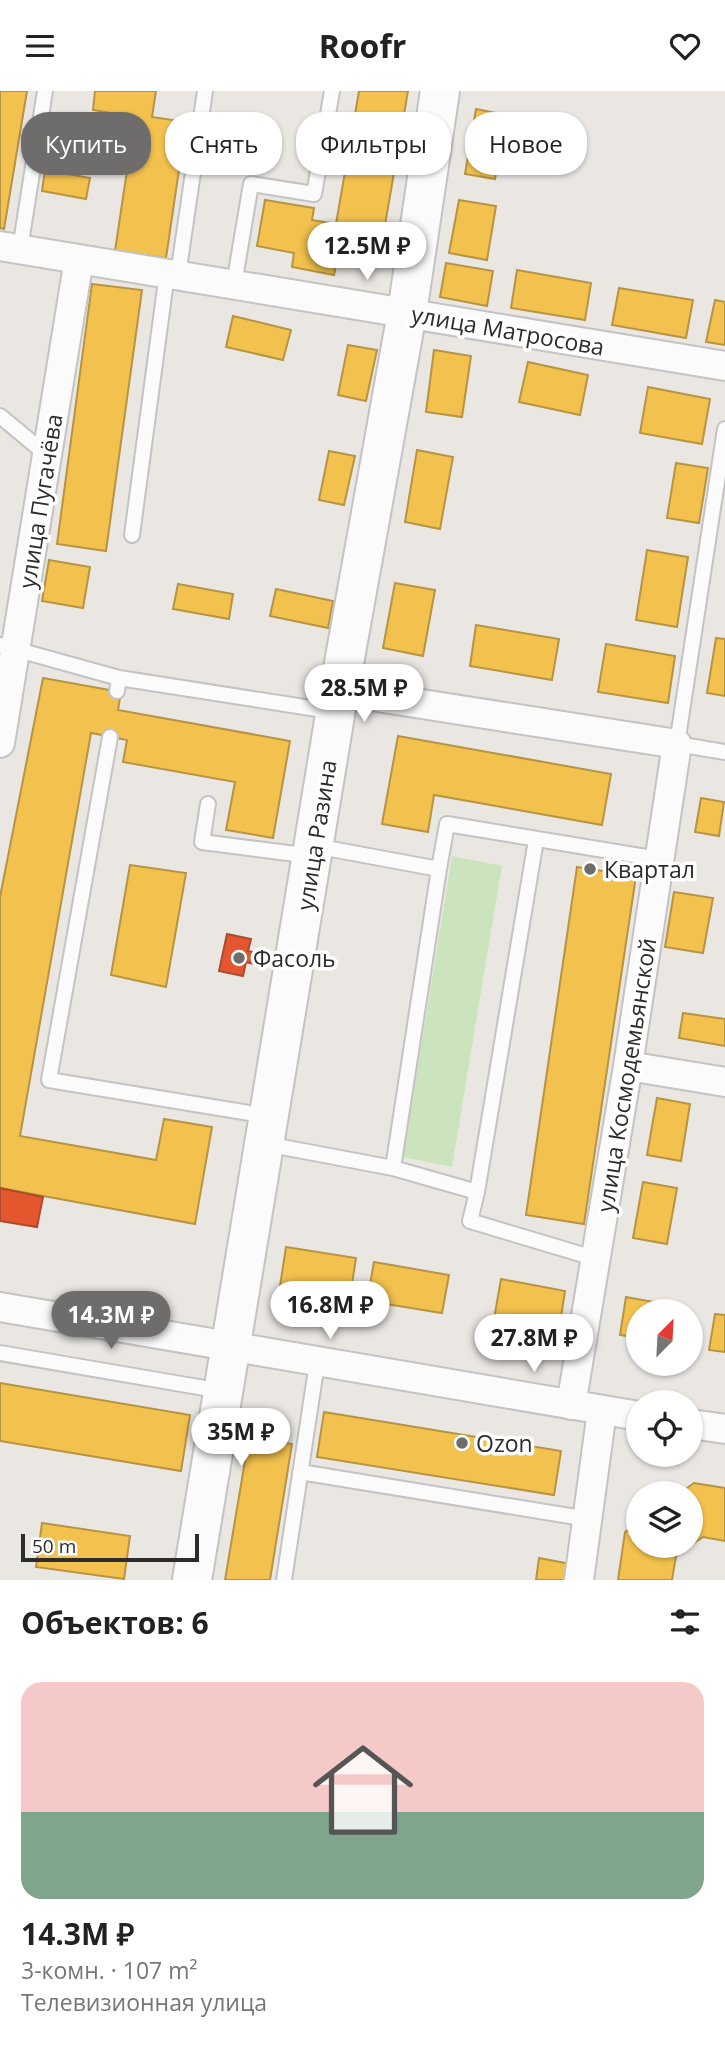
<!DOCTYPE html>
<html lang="ru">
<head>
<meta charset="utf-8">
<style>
  body { margin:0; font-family:"Open Sans",sans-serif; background:#f2f2f2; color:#222; height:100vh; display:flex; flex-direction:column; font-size:26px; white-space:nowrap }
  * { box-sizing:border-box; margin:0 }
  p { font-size:23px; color:#767676 }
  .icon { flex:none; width:38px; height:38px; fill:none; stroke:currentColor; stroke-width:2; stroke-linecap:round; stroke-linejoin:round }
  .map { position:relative; height:1489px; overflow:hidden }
  .sheet { display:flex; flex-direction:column; background:#fff; flex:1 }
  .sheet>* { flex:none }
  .top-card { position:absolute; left:21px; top:21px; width:684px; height:63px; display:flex; gap:14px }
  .needle { width:46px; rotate:24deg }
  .buttons { position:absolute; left:626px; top:1208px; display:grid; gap:14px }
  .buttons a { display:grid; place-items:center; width:77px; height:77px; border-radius:50%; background:#fff; box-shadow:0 2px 5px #0004; font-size:35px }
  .scale { position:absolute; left:21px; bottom:18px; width:178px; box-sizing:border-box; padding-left:7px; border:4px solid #2c2c2c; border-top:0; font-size:19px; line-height:24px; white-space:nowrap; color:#2c2c2c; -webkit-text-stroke:5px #fff; paint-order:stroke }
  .price { position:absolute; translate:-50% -60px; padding:0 16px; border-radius:24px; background:#fff; color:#222; font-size:23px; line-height:46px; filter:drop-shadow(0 2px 4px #0008) }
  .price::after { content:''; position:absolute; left:50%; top:42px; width:21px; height:16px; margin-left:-10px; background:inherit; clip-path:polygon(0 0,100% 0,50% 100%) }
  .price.selected { background:#6e6d6c; color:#fff }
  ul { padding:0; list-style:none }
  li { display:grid; align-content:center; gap:14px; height:371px; padding:0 21px }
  li span { display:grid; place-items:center; height:217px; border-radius:21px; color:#555 }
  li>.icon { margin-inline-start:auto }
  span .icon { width:126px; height:126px; fill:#fffc; stroke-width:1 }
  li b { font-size:30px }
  h2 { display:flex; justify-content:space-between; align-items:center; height:84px; padding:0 21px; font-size:30px }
  .pill { padding:0 24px; border-radius:28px; background:#fff; box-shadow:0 2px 5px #0004; font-size:24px; line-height:63px }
  .pill.selected { background:#6e6d6c; color:#fff }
  header { display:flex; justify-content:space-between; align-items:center; height:91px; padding:0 21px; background:#fff; font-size:32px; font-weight:700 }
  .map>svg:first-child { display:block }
  .green { fill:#cce4be }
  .homes { fill:#f2c14e; stroke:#b79444; stroke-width:2 }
  .shops { fill:#e4572e; stroke:#ad4a2d; stroke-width:2 }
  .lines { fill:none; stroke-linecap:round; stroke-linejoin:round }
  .lane-casing { stroke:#c4c3c3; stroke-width:18 }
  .street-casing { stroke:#c4c3c3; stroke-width:32 }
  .secondary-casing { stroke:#c4c3c3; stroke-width:42 }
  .lane { stroke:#fcfbfb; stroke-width:14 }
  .street { stroke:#fcfbfb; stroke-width:28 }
  .secondary { stroke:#fcfbfb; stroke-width:38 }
  .poi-dot { fill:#6e6d6c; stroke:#fff; stroke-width:2.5 }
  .labels { text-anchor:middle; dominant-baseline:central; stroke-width:7; stroke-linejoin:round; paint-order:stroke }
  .street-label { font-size:23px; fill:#2c2c2c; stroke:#fff }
  .poi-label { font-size:23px; fill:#2c2c2c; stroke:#fff; text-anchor:start }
</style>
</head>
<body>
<header><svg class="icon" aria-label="menu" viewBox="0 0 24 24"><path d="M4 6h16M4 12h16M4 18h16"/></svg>Roofr<svg class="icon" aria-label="heart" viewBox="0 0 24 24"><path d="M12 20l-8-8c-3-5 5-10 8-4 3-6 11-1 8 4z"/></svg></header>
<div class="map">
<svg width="725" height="1489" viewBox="0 0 725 1489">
  <rect width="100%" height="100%" fill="#eae7e3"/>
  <path class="green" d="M452,765L502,775L452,1076L403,1066Z"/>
  <path class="homes" d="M0,0H27L4,138L0,137Z
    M95,0H156L152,26L186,31L166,167L115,160L135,26L93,19Z
    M359,0H408L378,175L337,169L334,184L292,176L294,162L257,155L265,109L314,117L312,129L336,133Z
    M476,18L506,24L495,88L465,83Z
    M45,79L90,87L86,108L42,100Z
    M459,109L496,115L487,169L449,162Z
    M446,172L493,180L487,215L440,206Z
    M517,179L591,192L585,229L511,217Z
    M92,193L142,199L106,460L57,453Z
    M619,197L693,209L686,247L612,234Z
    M715,209L725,211V254L706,251Z
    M233,225L291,239L283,269L226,256Z
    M348,254L377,259L366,310L338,304Z
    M434,259L471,265L462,326L426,321Z
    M528,271L588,284L580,324L519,311Z
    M648,296L710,308L702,353L640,342Z
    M417,359L453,366L440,438L405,431Z
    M329,360L355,365L344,414L319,409Z
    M676,372L708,377L699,432L667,427Z
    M647,459L688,466L677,536L636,529Z
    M49,469L90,476L83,517L42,510Z
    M395,492L435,499L423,565L383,557Z
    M178,493L233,503L229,528L173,518Z
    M276,498L333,510L328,537L270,525Z
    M476,534L559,548L552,589L470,575Z
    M716,547L725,548V605L707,602Z
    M606,553L675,565L668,612L598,601Z
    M43,587L121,601L118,619L290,650L273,747L226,739L235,691L123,671L127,649L91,642L20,1045L156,1069L164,1028L212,1036L195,1133L0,1097V806Z
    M398,645L611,683L602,734L434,704L428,741L382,733Z
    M701,707L724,711L719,745L695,741Z
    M130,774L186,782L166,896L111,884Z
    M577,776L636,785L584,1133L526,1124Z
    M674,801L713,807L703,862L665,856Z
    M683,922L725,928V955L679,947Z
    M657,1007L690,1013L681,1070L647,1064Z
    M643,1091L677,1097L667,1153L633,1147Z
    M286,1156L356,1167L350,1206L280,1195Z
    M374,1171L449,1184L442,1222L367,1210Z
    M501,1188L565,1200L559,1239L494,1228Z
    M626,1206L687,1217V1220H639V1247L620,1244Z
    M715,1223L725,1224V1261L709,1259Z
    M0,1292L190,1324L181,1380L0,1350Z
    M324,1321L561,1360L554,1404L317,1366Z
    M249,1346L292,1353L270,1489H225Z
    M666,1392L673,1402H653Z
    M694,1392L725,1397V1450L703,1446L691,1454V1402H680Z
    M639,1431V1454H691L676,1465L672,1489H618L625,1441Z
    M42,1432L130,1445L124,1488L36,1476Z
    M539,1467L571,1473L568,1489H536Z"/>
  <path class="shops" d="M227,843L251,848L248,860L257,862L254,873L246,871L243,885L219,880Z
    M0,1097L43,1106L37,1136L0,1130Z"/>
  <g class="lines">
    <g class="lane-casing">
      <path id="lane" d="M20,158L45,0
        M178,184L205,0
        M234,193L251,93L314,103L332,0
        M0,325L47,364
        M725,338L677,653L725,661
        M132,444L167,182
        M0,554L119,587
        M117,600L119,587L336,621
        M110,646L49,989L267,1025
        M208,713L202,751L311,765
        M536,749L477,1101L470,1130L597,1168
        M315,755L439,778L393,1077
        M439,778L447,733L658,768
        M266,1053L393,1077L477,1101
        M0,1262L222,1300
        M300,1381L588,1428
        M284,1489L317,1272"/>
    </g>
    <g class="street-casing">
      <path id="street" d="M0,155L725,275
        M339,600L677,653L628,975L571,1314
        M0,652L79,168
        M628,975L725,991
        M0,1216L639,1325
        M691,1333L725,1338
        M579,1489L602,1320"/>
    </g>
    <g class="secondary-casing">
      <path id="secondary" d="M192,1489L339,600L407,222L440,0"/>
    </g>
    <use href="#lane" class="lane"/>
    <use href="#street" class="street"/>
    <use href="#secondary" class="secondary"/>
  </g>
  <g class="poi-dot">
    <circle cx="590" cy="778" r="7"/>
    <circle cx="239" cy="867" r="7"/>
    <circle cx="462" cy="1352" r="7"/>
  </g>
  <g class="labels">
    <g class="street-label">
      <text transform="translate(508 239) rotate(10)">улица Матросова</text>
      <text transform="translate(40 410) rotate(-81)">улица Пугачёва</text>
      <text transform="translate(316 744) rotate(-81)">улица Разина</text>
      <text transform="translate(626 984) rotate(-81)">улица Космодемьянской</text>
    </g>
    <g class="poi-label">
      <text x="604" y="778">Квартал</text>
      <text x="253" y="867">Фасоль</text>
      <text x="476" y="1352">Ozon</text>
    </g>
  </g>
</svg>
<div class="buttons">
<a><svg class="needle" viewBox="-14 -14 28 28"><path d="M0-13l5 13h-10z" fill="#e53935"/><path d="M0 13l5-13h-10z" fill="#767676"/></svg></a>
<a><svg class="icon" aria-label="locate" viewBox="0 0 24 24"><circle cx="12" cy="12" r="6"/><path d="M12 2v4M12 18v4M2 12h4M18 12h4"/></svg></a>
<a><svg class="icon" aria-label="layers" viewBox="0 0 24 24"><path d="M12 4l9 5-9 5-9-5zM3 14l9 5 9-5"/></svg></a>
</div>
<div class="scale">50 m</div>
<b class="price" style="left:367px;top:191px">12.5M ₽</b>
<b class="price" style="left:364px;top:633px">28.5M ₽</b>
<b class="price" style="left:330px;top:1250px">16.8M ₽</b>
<b class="price selected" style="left:111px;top:1260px">14.3M ₽</b>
<b class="price" style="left:534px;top:1283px">27.8M ₽</b>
<b class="price" style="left:241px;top:1377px">35M ₽</b>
<div class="top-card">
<a class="pill selected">Купить</a>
<a class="pill">Снять</a>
<a class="pill">Фильтры</a>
<a class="pill">Новое</a>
</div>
</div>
<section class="sheet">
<h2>Объектов: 6<svg class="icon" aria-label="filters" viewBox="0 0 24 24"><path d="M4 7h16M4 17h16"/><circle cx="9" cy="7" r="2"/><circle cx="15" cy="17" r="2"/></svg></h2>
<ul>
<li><span style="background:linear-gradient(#f6c9c9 60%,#7fa58c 0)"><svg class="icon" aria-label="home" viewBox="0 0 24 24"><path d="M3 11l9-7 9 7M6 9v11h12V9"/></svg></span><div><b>14.3M ₽</b><p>3-комн. · 107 m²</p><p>Телевизионная улица</p></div></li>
</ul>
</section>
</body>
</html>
